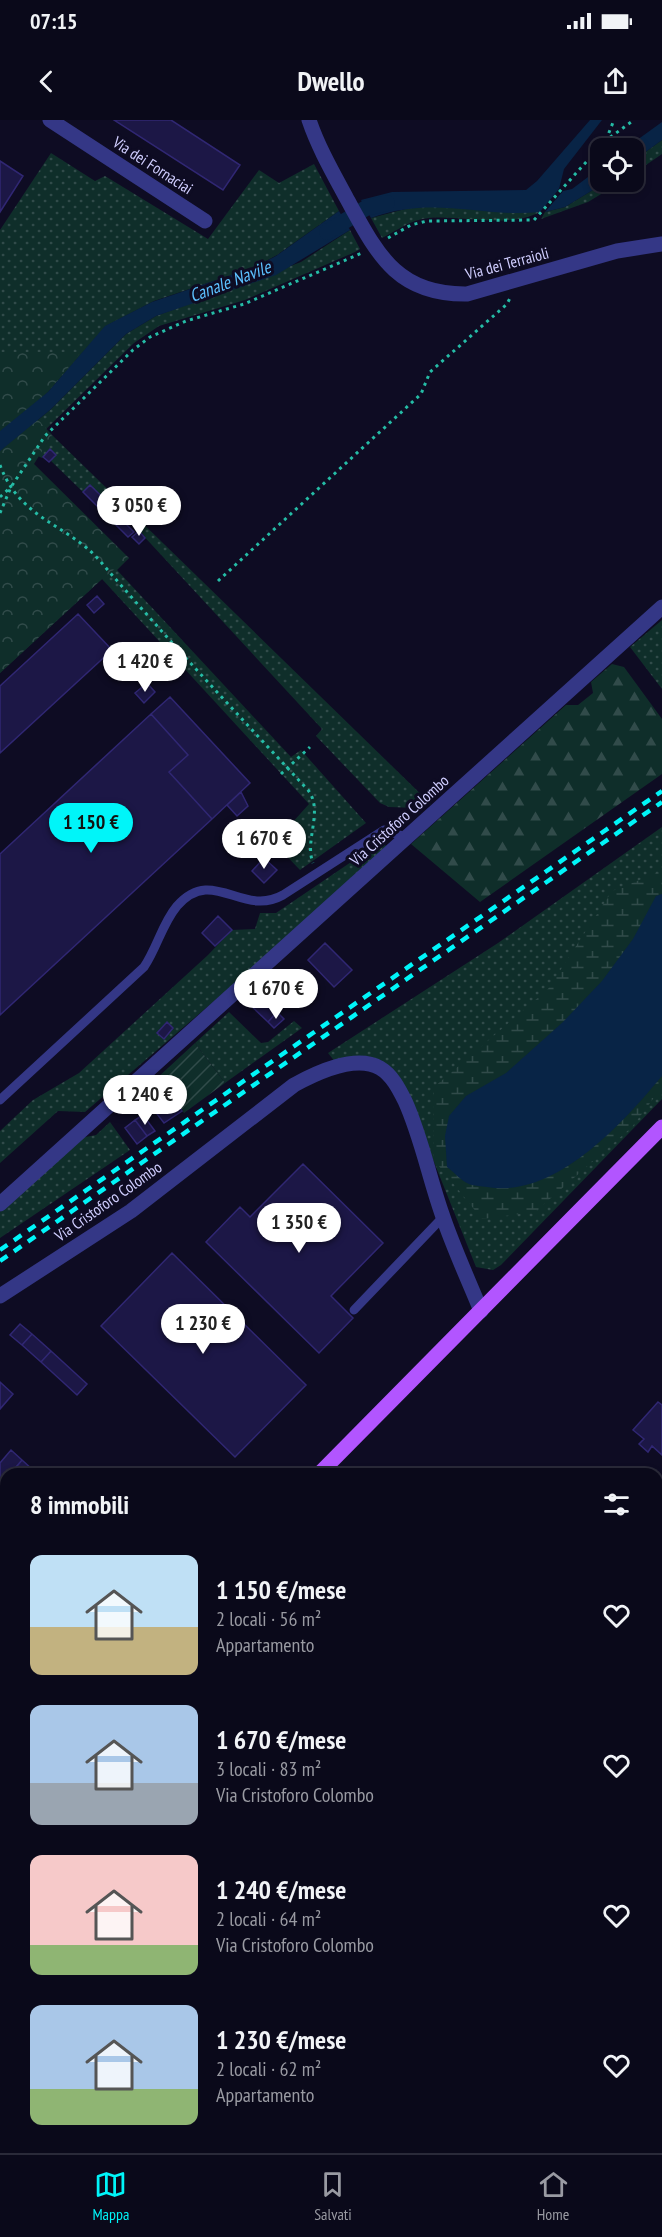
<!DOCTYPE html>
<html lang="it">
<head>
<meta charset="utf-8">
<style>
  body { margin:0; font-family:"PT Sans Narrow",sans-serif; background:#181727; color:#f1f3f6; height:100vh; display:flex; flex-direction:column; font-size:22px; white-space:nowrap }
  * { box-sizing:border-box; margin:0 }
  p { font-size:20px; color:#999aa2 }
  .icon { flex:none; width:33px; height:33px; fill:none; stroke:currentColor; stroke-width:2; stroke-linecap:round; stroke-linejoin:round }
  .map { position:relative; flex:1; overflow:hidden }
  .panel { position:absolute; left:0px; top:1348px; width:663px; height:686px; display:flex; flex-direction:column; background:#0a091a; border-radius:18px 18px 0 0; box-shadow:0 3px 9px #0003,0 0 0 2px #2a2a39 }
  .panel>* { flex:none }
  .buttons { position:absolute; left:590px; top:18px; display:grid; gap:12px }
  .buttons a { display:grid; place-items:center; width:54px; height:54px; border-radius:12px; background:#0a091a; box-shadow:0 3px 9px #0003,0 0 0 2px #2a2a39; font-size:30px }
  .price { position:absolute; translate:-50% -51px; padding:0 14px; border-radius:21px; background:#fff; color:#222; font-size:20px; line-height:39px; filter:drop-shadow(0 2px 3px #0008) }
  .price::after { content:''; position:absolute; left:50%; top:36px; width:18px; height:14px; margin-left:-9px; background:inherit; clip-path:polygon(0 0,100% 0,50% 100%) }
  .price.active { background:#00f5f9; color:#111 }
  ul { padding:0; list-style:none }
  li { display:flex; align-items:center; gap:18px; height:150px; padding:0 30px }
  li span { display:grid; place-items:center; flex:none; width:168px; height:120px; border-radius:12px; color:#555 }
  li>.icon { margin-inline-start:auto }
  span .icon { width:72px; height:72px; fill:#fffc; stroke-width:1 }
  li b { font-size:26px }
  h2 { display:flex; justify-content:space-between; align-items:center; height:72px; padding:0 30px; font-size:26px }
  .status { display:flex; justify-content:space-between; align-items:center; height:42px; padding:0 30px; background:#0a091a; direction:ltr }
  .status svg { height:16px; fill:currentColor }
  header { display:flex; justify-content:space-between; align-items:center; height:78px; padding:0 30px; background:#0a091a; font-size:27px; font-weight:800 }
  .dock { display:flex; justify-content:space-around; align-items:center; height:84px; border-top:2px solid #2a2a39; background:#0a091a; font-size:16px; color:#999aa2 }
  .dock a { display:grid; justify-items:center; gap:3px }
  .dock .active { color:#00f5f9 }
  .map>svg:first-child { display:block }
  .grass { fill:url(#grass-dots) }
  .forest { fill:url(#forest-firs) }
  .wetland { fill:url(#wetland-marsh) }
  .park { fill:url(#park-crowns) }
  .garden { fill:url(#garden-furrows) }
  .water { fill:#082446 }
  .lines { fill:none; stroke-linecap:round; stroke-linejoin:round }
  .canal { stroke:#082446; stroke-width:16 }
  .building { fill:#1c1746; stroke:#302773; stroke-width:1.5 }
  .path { stroke:#25bca6; stroke-width:3; stroke-dasharray:3 4.5; stroke-linecap:butt }
  .lane { stroke:#343786; stroke-width:9 }
  .street { stroke:#343786; stroke-width:15 }
  .primary { stroke:#b255ff; stroke-width:15 }
  .rail { stroke:#00f5f9; stroke-width:4.5; stroke-dasharray:9 8; stroke-linecap:butt }
  .labels { text-anchor:middle; dominant-baseline:central; stroke-width:6; stroke-linejoin:round; paint-order:stroke }
  .street-label { font-size:16px; fill:#d0ceff; stroke:#0e0c23 }
  .water-label { font-size:18px; font-style:italic; fill:#5cc1ff; stroke:#0e0c23 }
</style>
</head>
<body>
<div class="status"><b>07:15</b><svg viewBox="0 0 49 12"><path d="M0 12V9h3v3zM5 12V6h3v6zM10 12V3h3v9zM15 12V0h3v12zM26 1h20v11H26zM47 4h2v5h-2z"/></svg></div>
<header><svg class="icon" aria-label="back" viewBox="0 0 24 24"><path d="M15 5l-7 7 7 7"/></svg>Dwello<svg class="icon" aria-label="share" viewBox="0 0 24 24"><path d="M12 15V3M7 8l5-5 5 5M5 13v7h14v-7"/></svg></header>
<div class="map">
<svg width="662" height="2033" viewBox="0 0 662 2033">
  <defs>
    <pattern id="grass-dots" width="8" height="8" patternUnits="userSpaceOnUse" patternTransform="scale(1.5)"><rect width="8" height="8" fill="#0f2e2a"/><path d="M2 2h.1M6 6h.1" fill="none" stroke="#314b4a" stroke-width="1.8" stroke-linecap="round"/></pattern>
    <pattern id="forest-firs" width="22" height="20" patternUnits="userSpaceOnUse" patternTransform="scale(1.5)"><rect width="22" height="20" fill="#0f2e2a"/><path d="M5 1l3.5 6h-7zM16 11l3.5 6h-7z" fill="#314b4a"/></pattern>
    <pattern id="wetland-marsh" width="20" height="14" patternUnits="userSpaceOnUse" patternTransform="scale(1.5)"><rect width="20" height="14" fill="#0f2e2a"/><path d="M1 5h8M5 5V1M11 12h8M15 12V8" fill="none" stroke="#314b4a"/></pattern>
    <pattern id="park-crowns" width="20" height="18" patternUnits="userSpaceOnUse" patternTransform="scale(1.5)"><rect width="20" height="18" fill="#0f2e2a"/><path d="M2 6a3 3 0 1 1 6 0M12 15a3 3 0 1 1 6 0" fill="none" stroke="#314b4a"/></pattern>
    <pattern id="garden-furrows" width="10" height="10" patternUnits="userSpaceOnUse" patternTransform="scale(1.5)"><rect width="10" height="10" fill="#0f2e2a"/><path d="M-1 1l2-2M0 10L10 0M9 11l2-2" fill="none" stroke="#314b4a"/></pattern>
  </defs>
  <rect width="100%" height="100%" fill="#0e0c23"/>
  <path class="grass" d="M662,20V34L633,54V41Z
    M51,33L95,61L105,56L208,119L259,50L279,63L314,44L339,91L277,135L255,147L154,181L106,206L48,272L0,311V110Z
    M606,62H621L588,82L541,99L545,92L565,87Z
    M443,86L540,92C507,109 464,95 429,98C410,100 398,110 382,118L371,98L409,88Z
    M350,110L360,129L355,132L245,180L159,206L134,223L42,313L0,331L50,290L126,214L156,196L301,142Z
    M52,315L431,684L417,688L389,687L380,683L316,616L322,609L139,411L90,365L83,372L51,341L56,335L50,330L42,338L38,336Z
    M0,401L129,438L117,450L291,637L301,630L366,703L300,750L274,723L309,684L102,459L0,553Z
    M662,500V569L630,527Z
    M662,707V979L501,1145L493,1150L476,1147L410,982L382,941L361,936L336,943L328,933L498,823Z
    M382,721L386,726L242,857L85,992L58,991L0,1043V1011L33,980L79,953L208,835L232,810L255,809L260,793H276Z
    M229,892L261,923L268,922L294,901L302,908L225,963L195,923Z
    M110,1002L130,1030L0,1118V1092L80,1018L96,1015Z
    M657,1587H662V2033H0V1896L6,1891V2028H657Z"/>
  <path class="forest" d="M612,544L624,547L662,599V654L480,782L411,724L566,585H578L593,573L591,562Z"/>
  <path class="wetland" d="M662,751V967L632,1007L535,1092L482,1099L434,1040L433,968L548,869L612,771Z"/>
  <path class="park" d="M0,232H81L48,272L29,290L52,315L34,344L129,438L102,459L0,553Z"/>
  <path class="garden" d="M195,923L225,963L184,993L175,981L157,994L142,972Z"/>
  <path class="water" d="M590,0H602L564,49L559,69L540,92C479,98 435,75 371,98L361,80L392,72L526,70L537,61Z
    M662,2V20L633,41V28H626Z
    M600,48V62H606L565,87L545,92L563,71L572,69Z
    M339,91L350,110L276,155L156,196L126,214L50,290L0,331V311L48,272L105,206L152,182L255,147L276,136Z
    M662,774V956C622,1004 555,1079 487,1067C482,1066 474,1066 469,1064C461,1061 454,1052 447,1047L445,1016L449,996L466,976L506,953L563,902L602,861L633,819L656,776Z"/>
  <g class="lines">
    <path class="canal" d="M327,112L366,88L387,83"/>
  </g>
  <path class="building" d="M114,0H171L240,45L223,70Z
    M0,41L23,56L0,92Z
    M50,329L56,335L49,342L43,337Z
    M90,365L129,403L127,405L134,412L128,417L83,372Z
    M139,411L145,418L139,424L132,417Z
    M97,476L104,484L94,493L87,485Z
    M78,494L112,530L0,633V566Z
    M147,563L155,572L144,583L135,573Z
    M170,577L250,663L212,699L169,652L188,635L151,594Z
    M151,594L188,635L169,652L212,699L0,895V734Z
    M241,672L248,686L237,696L227,685Z
    M264,738L277,750L264,763L252,751Z
    M218,796L232,810L215,826L202,813Z
    M325,823L352,850L334,867L308,840Z
    M260,867L281,888L268,902L246,881Z
    M277,892L284,899L274,908L268,902Z
    M167,902L173,908L164,919L157,913Z
    M175,981L182,991L164,1003L157,994Z
    M143,995L155,1011L147,1016L135,1000Z
    M135,1000L147,1016L137,1024L125,1008Z
    M303,1044L383,1123L331,1176L353,1198L319,1233L206,1122L240,1087L250,1097Z
    M172,1133L306,1265L235,1337L101,1206Z
    M20,1204L32,1214L22,1225L10,1215Z
    M32,1214L51,1231L41,1242L22,1225Z
    M51,1231L87,1264L77,1275L41,1242Z
    M0,1262L13,1274L0,1289Z
    M658,1282L662,1285V1335L652,1326L648,1332L639,1324L644,1319L633,1310Z
    M11,1330L22,1340L10,1354H6L4,1361L0,1358V1343Z
    M22,1340L33,1350L29,1354H17L13,1351Z"/>
  <g class="lines">
    <path class="path" d="M606,20L614,0
      M388,118L411,105L427,101L534,100L605,21L634,0
      M0,345C20,400 68,404 100,441C167,519 238,595 308,670C324,691 304,720 313,743
      M0,377L10,368
      M0,393L11,367L45,316L133,230L150,217L186,201L244,184L362,133
      M218,461L421,274L430,252L507,184L511,176
      M281,654L310,627
      M657,1560L662,1561
      M0,1805L6,1799"/>
    <path class="lane" d="M0,980L144,847C157,828 162,804 177,786C213,745 242,798 283,775L384,710L406,717
      M354,1190L443,1097"/>
    <path class="street" d="M50,0L205,101
      M309,0C318,27 333,53 347,79C377,133 396,175 467,174L617,131L662,124
      M0,1084L662,487
      M0,1176L131,1091L294,965C316,953 355,934 380,948C392,955 399,969 405,981C421,1016 429,1057 442,1094C453,1127 468,1159 481,1191"/>
    <path class="primary" d="M319,1354L662,1007
      M0,1677L6,1671"/>
    <path class="rail" d="M0,1130L662,671
      M0,1141L662,682
      M657,1457L662,1456
      M657,1469H662
      M0,1505H6
      M0,1514H6"/>
  </g>
  <g class="labels">
    <g class="street-label">
      <text transform="translate(153 45) rotate(33)">Via dei Fornaciai</text>
      <text transform="translate(507 143) rotate(-15)">Via dei Terraioli</text>
      <text transform="translate(399 700) rotate(-42)">Via Cristoforo Colombo</text>
      <text transform="translate(108 1081) rotate(-35)">Via Cristoforo Colombo</text>
    </g>
    <g class="water-label">
      <text transform="translate(230 161) rotate(-21)">Canale Navile</text>
    </g>
  </g>
</svg>
<div class="buttons">
<a><svg class="icon" aria-label="locate" viewBox="0 0 24 24"><circle cx="12" cy="12" r="6"/><path d="M12 2v4M12 18v4M2 12h4M18 12h4"/></svg></a>
</div>
<b class="price" style="left:139px;top:417px">3 050 €</b>
<b class="price" style="left:145px;top:573px">1 420 €</b>
<b class="price active" style="left:91px;top:734px">1 150 €</b>
<b class="price" style="left:264px;top:750px">1 670 €</b>
<b class="price" style="left:276px;top:900px">1 670 €</b>
<b class="price" style="left:145px;top:1006px">1 240 €</b>
<b class="price" style="left:299px;top:1134px">1 350 €</b>
<b class="price" style="left:203px;top:1235px">1 230 €</b>
<section class="panel">
<h2>8 immobili<svg class="icon" aria-label="filters" viewBox="0 0 24 24"><path d="M4 7h16M4 17h16"/><circle cx="9" cy="7" r="2"/><circle cx="15" cy="17" r="2"/></svg></h2>
<ul>
<li><span style="background:linear-gradient(#bfe0f5 60%,#c2b280 0)"><svg class="icon" aria-label="home" viewBox="0 0 24 24"><path d="M3 11l9-7 9 7M6 9v11h12V9"/></svg></span><div><b>1 150 €/mese</b><p>2 locali · 56 m²</p><p>Appartamento</p></div><svg class="icon" aria-label="heart" viewBox="0 0 24 24"><path d="M12 20l-8-8c-3-5 5-10 8-4 3-6 11-1 8 4z"/></svg></li>
<li><span style="background:linear-gradient(#a9c7e8 65%,#9aa5b1 0)"><svg class="icon" aria-label="home" viewBox="0 0 24 24"><path d="M3 11l9-7 9 7M6 9v11h12V9"/></svg></span><div><b>1 670 €/mese</b><p>3 locali · 83 m²</p><p>Via Cristoforo Colombo</p></div><svg class="icon" aria-label="heart" viewBox="0 0 24 24"><path d="M12 20l-8-8c-3-5 5-10 8-4 3-6 11-1 8 4z"/></svg></li>
<li><span style="background:linear-gradient(#f6c9c9 75%,#8fb573 0)"><svg class="icon" aria-label="home" viewBox="0 0 24 24"><path d="M3 11l9-7 9 7M6 9v11h12V9"/></svg></span><div><b>1 240 €/mese</b><p>2 locali · 64 m²</p><p>Via Cristoforo Colombo</p></div><svg class="icon" aria-label="heart" viewBox="0 0 24 24"><path d="M12 20l-8-8c-3-5 5-10 8-4 3-6 11-1 8 4z"/></svg></li>
<li><span style="background:linear-gradient(#a9c7e8 70%,#8fb573 0)"><svg class="icon" aria-label="home" viewBox="0 0 24 24"><path d="M3 11l9-7 9 7M6 9v11h12V9"/></svg></span><div><b>1 230 €/mese</b><p>2 locali · 62 m²</p><p>Appartamento</p></div><svg class="icon" aria-label="heart" viewBox="0 0 24 24"><path d="M12 20l-8-8c-3-5 5-10 8-4 3-6 11-1 8 4z"/></svg></li>
</ul>
</section>
</div>
<nav class="dock">
<a class="active"><svg class="icon" aria-label="map" viewBox="0 0 24 24"><path d="M3 6l6-2 6 2 6-2v14l-6 2-6-2-6 2zM9 4v14M15 6v14"/></svg>Mappa</a>
<a><svg class="icon" aria-label="saved" viewBox="0 0 24 24"><path d="M7 4h10v16l-5-4-5 4z"/></svg>Salvati</a>
<a><svg class="icon" aria-label="home" viewBox="0 0 24 24"><path d="M3 11l9-7 9 7M6 9v11h12V9"/></svg>Home</a>
</nav>
</body>
</html>
